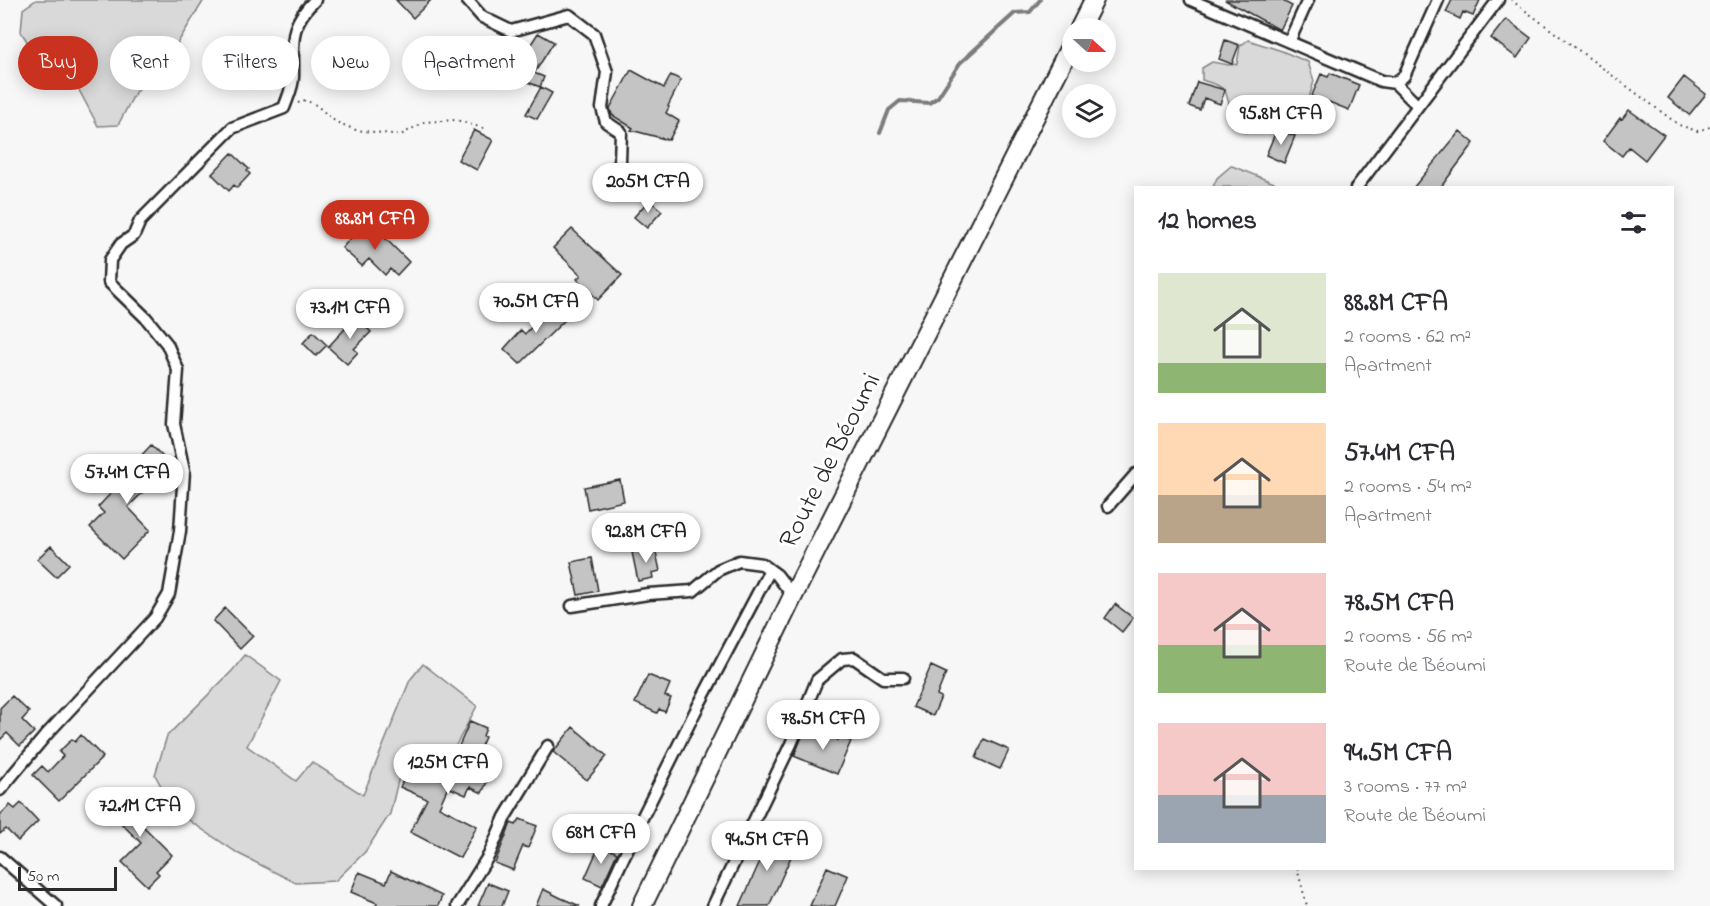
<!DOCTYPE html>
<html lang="en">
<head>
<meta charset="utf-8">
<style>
  body { margin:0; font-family:"Indie Flower",sans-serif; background:#f7f7f7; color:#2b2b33; height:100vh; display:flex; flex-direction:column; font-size:22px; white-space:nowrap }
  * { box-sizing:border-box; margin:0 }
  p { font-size:20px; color:#7c7c81 }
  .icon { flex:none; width:33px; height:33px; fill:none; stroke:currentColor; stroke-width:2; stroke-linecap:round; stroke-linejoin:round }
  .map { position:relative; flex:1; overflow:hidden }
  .sheet { position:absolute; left:1134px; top:186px; width:540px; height:684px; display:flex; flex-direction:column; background:#fff; border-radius:0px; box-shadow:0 3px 15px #0003 }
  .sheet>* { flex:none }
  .banner { position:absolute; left:18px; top:36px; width:570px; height:54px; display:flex; gap:12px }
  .needle { width:39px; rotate:111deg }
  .tools { position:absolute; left:1062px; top:18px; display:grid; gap:12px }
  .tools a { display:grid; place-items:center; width:54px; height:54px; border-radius:50%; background:#fff; box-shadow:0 3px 15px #0003; font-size:30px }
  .scale { position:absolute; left:18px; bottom:15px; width:99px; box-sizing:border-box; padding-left:6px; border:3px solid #2b2b2b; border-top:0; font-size:16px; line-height:21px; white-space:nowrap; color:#2b2b2b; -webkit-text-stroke:4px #fff; paint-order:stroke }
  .price { position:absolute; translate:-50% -51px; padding:0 14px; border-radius:21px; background:#fff; color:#222; font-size:20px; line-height:39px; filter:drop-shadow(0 2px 3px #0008) }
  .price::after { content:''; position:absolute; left:50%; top:36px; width:18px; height:14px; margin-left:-9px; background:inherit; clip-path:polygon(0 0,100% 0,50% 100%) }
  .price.current { background:#c8321e; color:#fff }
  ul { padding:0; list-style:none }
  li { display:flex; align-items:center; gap:18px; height:150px; padding:0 24px }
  li span { display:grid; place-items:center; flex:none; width:168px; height:120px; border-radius:0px; color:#555 }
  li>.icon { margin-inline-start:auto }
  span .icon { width:72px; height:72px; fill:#fffc; stroke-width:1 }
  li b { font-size:26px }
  h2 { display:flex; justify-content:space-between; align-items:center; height:72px; padding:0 24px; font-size:26px }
  .chip { padding:0 21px; border-radius:27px; background:#fff; box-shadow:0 3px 15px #0003; font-size:21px; line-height:54px }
  .chip.current { background:#c8321e; color:#fff }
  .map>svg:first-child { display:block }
  .green { fill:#d9d9d9; stroke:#828282; stroke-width:1.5 }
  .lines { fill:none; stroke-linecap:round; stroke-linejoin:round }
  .stream { stroke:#7b7b7b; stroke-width:4 }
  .building { fill:#c4c4c4; stroke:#2b2b2b; stroke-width:1.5 }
  .street-casing { stroke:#2b2b2b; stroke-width:15 }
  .primary-casing { stroke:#2b2b2b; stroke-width:22 }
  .path { stroke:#2b2b2b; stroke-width:2; stroke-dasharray:1.5 4.5; stroke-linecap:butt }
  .street { stroke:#fff; stroke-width:10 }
  .primary { stroke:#fff; stroke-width:18 }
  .labels { text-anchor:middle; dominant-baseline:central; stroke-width:6; stroke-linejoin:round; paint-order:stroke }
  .street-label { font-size:27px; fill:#2b2b2b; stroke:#fff }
</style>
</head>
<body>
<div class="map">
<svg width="1710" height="906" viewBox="0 0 1710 906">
  <rect width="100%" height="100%" fill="#f7f7f7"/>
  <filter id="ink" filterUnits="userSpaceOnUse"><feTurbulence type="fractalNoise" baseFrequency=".0167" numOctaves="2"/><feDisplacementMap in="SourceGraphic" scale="12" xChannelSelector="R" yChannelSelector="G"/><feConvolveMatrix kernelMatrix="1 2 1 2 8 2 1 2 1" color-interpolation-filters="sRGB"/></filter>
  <g filter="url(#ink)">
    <path class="green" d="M36,0H204L172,52L135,93L118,125L98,126L70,73L34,52L21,32L23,9Z
      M1248,40L1282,51L1308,62L1314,81L1306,108L1285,122L1263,133L1243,132L1232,114L1225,90L1217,85L1202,80V68L1212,62L1229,65L1237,64L1240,46Z
      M1231,166H1232L1284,187H1213L1217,178Z
      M245,655L281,681L247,746L296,781L312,762L363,795L410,680L423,664L477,706L442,771L403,760L390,814L365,852L335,881L296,883L239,854L175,811L155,775L167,736L232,671Z"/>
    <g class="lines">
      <path class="stream" d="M880,133L889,110L900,101L929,103L938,97L960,63L1005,22L1015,13L1030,12L1040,0"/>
    </g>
    <path class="building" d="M396,0H431L413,18Z
      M1225,0H1281L1292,6L1280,30Z
      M1452,0H1480L1473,16L1463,12L1460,19L1446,12Z
      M1506,19L1531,38L1517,58L1491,38Z
      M538,33L554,42L535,72L519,63Z
      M1225,40L1239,45L1232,64L1219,59Z
      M631,70L664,88L671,75L681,80L668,106L669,107L666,113L679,121L669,140L631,130L633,128L612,115L610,108Z
      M529,71L544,77L540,87L525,81Z
      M1330,73L1359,85L1349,110L1329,102L1328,107L1310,100L1321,74L1328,77Z
      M1684,77L1706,94L1689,115L1668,98Z
      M1197,82L1225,90L1220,104L1204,98L1200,110L1189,106Z
      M541,87L552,93L537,119L526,114Z
      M1629,110L1664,135L1645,160L1629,147L1622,156L1603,141L1620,118L1622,119Z
      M1277,129L1295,136L1284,163L1266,155Z
      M474,130L493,140L477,170L458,160Z
      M1460,131L1474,143L1440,188H1413Z
      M232,153L249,169L247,171L250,174L237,188L234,185L229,191L212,174Z
      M649,200L662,211L647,228L634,217Z
      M371,224L409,262L397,275L390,269L385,275L369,259L362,266L342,248L356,232L360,236Z
      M572,229L622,275L598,300L577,279L581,275L553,248Z
      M555,302L569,316L520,364L504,349L521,330L525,334Z
      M356,317L371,332L354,349L358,352L347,364L328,347Z
      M313,332L327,345L316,356L303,343Z
      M151,445L167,461L140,489L143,492L128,507L150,530L122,559L90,527L104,513L98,507L113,491L111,488Z
      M620,480L624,501L588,509L584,487Z
      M51,546L69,564L56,577L37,559Z
      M655,548L660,571L652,573L653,578L638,581L632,552Z
      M592,558L598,591L578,595L571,562Z
      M1115,604L1133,618L1122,632L1105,618Z
      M225,608L253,636L240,649L213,621Z
      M931,666L946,673L937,695L941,697L933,716L913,707Z
      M648,675L670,684L665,696L671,698L665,712L659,709L657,713L635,703Z
      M12,696L29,712L22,720L34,732L20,746L7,733L0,740V708Z
      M470,721L486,728L483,736L485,737L472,766L490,775L482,793L470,787L466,795L448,787L439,807L477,826L460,858L410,832L427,799L400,787L410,765L444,780Z
      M573,727L607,756L587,780L553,752Z
      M805,730L822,736L823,733L838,740L840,737L851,741L837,774L794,756Z
      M81,735L103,757L59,801L33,775L42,766L48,772L63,756L59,752L72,739L75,742Z
      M984,739L1009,750L1000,769L976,758Z
      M132,787L151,805L137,820L172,855L156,871L159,874L147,886L122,862L141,843L109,811Z
      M21,803L38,821L18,841L6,829L0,834V815L10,805L15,809Z
      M520,819L537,826L528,848L523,846L513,870L495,863L511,823L516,825Z
      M756,835L794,850L769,906H740L764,852L750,846Z
      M600,844L617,853L602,886L585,878Z
      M827,867L848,876L835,906H810Z
      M391,871L442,896L438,906H376L377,903L351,892L359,872L386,883Z
      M488,883L508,891L502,906H478Z
      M543,889L561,898L580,906H536Z"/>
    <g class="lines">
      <g class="street-casing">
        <path id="street" d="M467,0L482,17L511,31L569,15L594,34L607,72L602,108L606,122L621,132L619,191
          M1191,0L1381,81L1395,83L1417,105
          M1289,42L1308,0
          M1395,83L1404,76L1438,0
          M1356,188L1498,0
          M1108,506L1136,474
          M572,606L648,594L693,591L718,570L739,561L762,564L777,575L793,596
          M0,790L46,735L155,618L169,594L180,531L184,471L174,424L178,370L167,344L146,318L109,282L110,260L121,244L134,235L140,221L232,128L284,108C287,99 293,87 293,77C294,43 287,27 315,0
          M0,857L56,906
          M457,906L489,855L505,817L548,746
          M601,906L638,826L695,712L770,570
          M713,906L791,744L817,680L842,659L854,658L883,678H903"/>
      </g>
      <g class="primary-casing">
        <path id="primary" d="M1080,28L1094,0
          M642,906L793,596L1072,43"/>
      </g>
      <path class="path" d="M1511,0L1679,125L1697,131L1710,127
        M298,103L305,100L316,105L336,122L356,130L401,135L424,122L456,120L486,129
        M1297,868L1307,906"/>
      <use href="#street" class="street"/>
      <use href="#primary" class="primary"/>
    </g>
  </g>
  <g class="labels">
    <g class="street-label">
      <text transform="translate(831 461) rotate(-63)">Route de Béoumi</text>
    </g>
  </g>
</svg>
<div class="tools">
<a><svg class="needle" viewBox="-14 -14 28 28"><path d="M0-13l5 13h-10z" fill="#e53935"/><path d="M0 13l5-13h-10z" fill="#7c7c81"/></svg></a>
<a><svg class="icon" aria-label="layers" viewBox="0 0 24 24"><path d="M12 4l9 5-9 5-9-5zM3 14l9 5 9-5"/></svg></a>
</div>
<div class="scale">50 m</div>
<b class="price" style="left:1281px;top:146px">95.8M CFA</b>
<b class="price" style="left:648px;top:214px">205M CFA</b>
<b class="price current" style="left:375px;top:251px">88.8M CFA</b>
<b class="price" style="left:536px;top:334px">70.5M CFA</b>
<b class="price" style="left:350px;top:340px">73.1M CFA</b>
<b class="price" style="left:127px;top:505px">57.4M CFA</b>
<b class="price" style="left:646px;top:564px">92.8M CFA</b>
<b class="price" style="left:823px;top:751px">78.5M CFA</b>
<b class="price" style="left:448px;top:795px">125M CFA</b>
<b class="price" style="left:140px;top:838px">72.1M CFA</b>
<b class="price" style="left:601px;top:865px">68M CFA</b>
<b class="price" style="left:767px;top:872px">94.5M CFA</b>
<div class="banner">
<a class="chip current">Buy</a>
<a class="chip">Rent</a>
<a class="chip">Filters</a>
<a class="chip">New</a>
<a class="chip">Apartment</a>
</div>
<section class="sheet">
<h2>12 homes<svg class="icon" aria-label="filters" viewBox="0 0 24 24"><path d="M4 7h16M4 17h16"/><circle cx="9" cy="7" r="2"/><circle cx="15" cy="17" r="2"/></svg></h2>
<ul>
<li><span style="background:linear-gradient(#dfe7d0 75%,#8fb573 0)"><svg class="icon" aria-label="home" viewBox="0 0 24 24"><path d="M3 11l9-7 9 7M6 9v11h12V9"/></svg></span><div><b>88.8M CFA</b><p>2 rooms · 62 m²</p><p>Apartment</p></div></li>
<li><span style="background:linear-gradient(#ffd9b3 60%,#b9a48a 0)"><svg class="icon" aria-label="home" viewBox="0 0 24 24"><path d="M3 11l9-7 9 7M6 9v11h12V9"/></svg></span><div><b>57.4M CFA</b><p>2 rooms · 54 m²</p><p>Apartment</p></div></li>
<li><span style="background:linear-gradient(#f6c9c9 60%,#8fb573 0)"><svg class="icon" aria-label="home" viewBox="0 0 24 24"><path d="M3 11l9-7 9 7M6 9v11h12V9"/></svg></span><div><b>78.5M CFA</b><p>2 rooms · 56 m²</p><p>Route de Béoumi</p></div></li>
<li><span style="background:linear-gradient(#f6c9c9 60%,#9aa5b1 0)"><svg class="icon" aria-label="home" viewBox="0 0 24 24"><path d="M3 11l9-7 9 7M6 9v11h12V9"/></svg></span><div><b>94.5M CFA</b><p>3 rooms · 77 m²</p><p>Route de Béoumi</p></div></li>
</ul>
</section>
</div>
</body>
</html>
